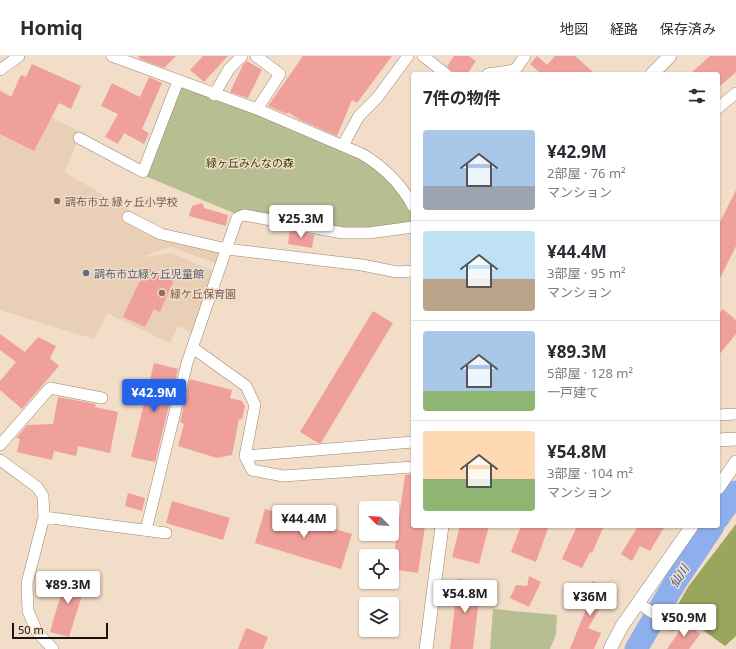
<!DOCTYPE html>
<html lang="ja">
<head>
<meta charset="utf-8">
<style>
  body { margin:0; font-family:"Noto Sans","Noto Sans JP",sans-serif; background:#f2f2f3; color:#2b2b33; height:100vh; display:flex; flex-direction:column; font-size:15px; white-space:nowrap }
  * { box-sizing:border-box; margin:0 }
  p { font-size:13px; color:#7c7c81 }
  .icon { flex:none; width:22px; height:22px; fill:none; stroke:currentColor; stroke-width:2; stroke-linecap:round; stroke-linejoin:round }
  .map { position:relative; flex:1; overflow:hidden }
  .panel { position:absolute; left:411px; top:16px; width:309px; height:456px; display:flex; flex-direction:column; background:#fff; border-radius:4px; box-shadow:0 1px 3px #0004 }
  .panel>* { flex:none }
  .needle { width:26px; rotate:294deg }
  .buttons { position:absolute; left:359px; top:445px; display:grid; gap:8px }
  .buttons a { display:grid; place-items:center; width:40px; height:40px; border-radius:4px; background:#fff; box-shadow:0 1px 3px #0004; font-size:20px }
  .scale { position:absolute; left:12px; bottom:10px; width:96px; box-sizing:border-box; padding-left:4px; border:2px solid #1b140d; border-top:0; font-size:11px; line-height:14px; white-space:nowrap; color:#1b140d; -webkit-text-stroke:3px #f1ddc8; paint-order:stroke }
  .price { position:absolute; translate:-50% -34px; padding:0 9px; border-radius:4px; background:#fff; color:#222; font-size:13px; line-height:26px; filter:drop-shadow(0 1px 2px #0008) }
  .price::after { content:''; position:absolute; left:50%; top:24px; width:12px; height:9px; margin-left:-6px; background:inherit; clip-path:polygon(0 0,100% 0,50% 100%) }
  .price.active { background:#2563eb; color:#fff }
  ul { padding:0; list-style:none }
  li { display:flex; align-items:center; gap:12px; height:100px; padding:0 12px }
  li+li { border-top:1px solid #e1e1e2 }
  li span { display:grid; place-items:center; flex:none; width:112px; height:80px; border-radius:4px; color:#555 }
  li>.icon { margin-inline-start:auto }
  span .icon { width:48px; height:48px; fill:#fffc; stroke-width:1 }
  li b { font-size:17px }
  h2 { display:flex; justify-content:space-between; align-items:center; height:48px; padding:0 12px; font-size:17px }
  header { display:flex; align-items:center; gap:24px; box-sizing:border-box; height:56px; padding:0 20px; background:#fff; border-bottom:1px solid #e1e1e2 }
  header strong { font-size:19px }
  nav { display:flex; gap:22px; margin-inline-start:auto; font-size:14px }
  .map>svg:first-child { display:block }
  .built { fill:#e9cfb5 }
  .green { fill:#b6be92 }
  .forest { fill:#9aa55d }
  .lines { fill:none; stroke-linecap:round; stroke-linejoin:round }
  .river { stroke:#8db0ed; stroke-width:23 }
  .building { fill:#f0a09a }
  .minor-casing { stroke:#998673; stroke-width:12 }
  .tertiary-casing { stroke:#998673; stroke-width:14 }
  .minor { stroke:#fff; stroke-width:11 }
  .tertiary { stroke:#fff; stroke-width:13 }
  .education-dot { fill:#8d6e63; stroke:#f1ddc8; stroke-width:1.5 }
  .service-dot { fill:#5c6f8a; stroke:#f1ddc8; stroke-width:1.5 }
  .labels { text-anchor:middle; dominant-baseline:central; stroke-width:3; stroke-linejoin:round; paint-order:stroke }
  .park-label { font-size:11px; fill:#3c4209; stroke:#f1ddc8 }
  .education-label { font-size:11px; fill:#785e54; stroke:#f1ddc8; text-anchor:start }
  .service-label { font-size:11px; fill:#4e5e75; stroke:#f1ddc8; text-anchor:start }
  .water-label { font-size:12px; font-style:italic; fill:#29529a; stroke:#f1ddc8 }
</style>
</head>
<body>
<header>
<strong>Homiq</strong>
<nav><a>地図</a><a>経路</a><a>保存済み</a></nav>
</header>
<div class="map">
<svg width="736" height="593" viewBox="0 0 736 593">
  <rect width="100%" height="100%" fill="#f1ddc8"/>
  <path class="built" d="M0,34L84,78L79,82L64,116L163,174L225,188L218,208L171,191L138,202L171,197L216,216L191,276L178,270L170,287L107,257L94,283L0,254Z"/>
  <path class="green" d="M178,25L362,98L413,150V171L369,177L241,160L145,120Z
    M493,553L557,559L556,578L550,593H490Z"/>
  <path class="forest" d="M736,468V580L725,590L675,554L688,531Z"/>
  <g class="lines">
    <path class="river" d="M718,462L736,436
      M636,593L676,525L713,470"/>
  </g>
  <path class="building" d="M138,0H176L164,12L140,3Z
    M203,0H228L204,26L190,14Z
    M303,0H392L357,47L352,44L337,80L300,64L288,56L287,58L268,50Z
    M454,0H469L476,5L467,18H454L447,10Z
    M537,0L547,9L555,0H575L595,18H539L540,17L530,8Z
    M710,0H736V16L718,32V18H690Z
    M247,5L262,14L248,42L230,36L243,9Z
    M32,8L81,30L71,53L59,47L34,95L0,78V35L11,41L21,19L26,21Z
    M149,21L162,27L142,73L149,77L144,88L124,77L118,88L105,81L118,58L101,50L112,27L140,41Z
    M736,134V190L718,226V170Z
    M202,147L204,152L228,159L226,170L189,160L192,150Z
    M290,174L314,179L312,192L288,188Z
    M146,211L174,224L160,256L154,253L145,271L123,261Z
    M723,253L736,264V278L718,300V259Z
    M373,255L393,267L321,387H318L300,376Z
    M0,278L25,296L38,281L56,290L50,302L59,310L22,353L0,334V325L16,306L0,294Z
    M154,307L178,313L155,406L131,401Z
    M190,323L232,334L230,342L242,345L245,351L242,363H239L232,399L217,402L178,390L184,368L180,366Z
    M58,341L96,348L95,351L118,356L110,397L78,390L76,400L54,395L52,404L17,396L20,383L16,382L27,369L53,368Z
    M413,418V470H425L418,517L392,513L405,419Z
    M128,437L145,442L142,455L125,450Z
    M172,445L230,462L223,484L166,467Z
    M265,453L352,478L341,513L255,487Z
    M460,470H489L479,508L452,501Z
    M521,470H549L536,506L511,496Z
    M577,470H604L592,497L590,496L582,512L562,503Z
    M638,470H665L650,495L640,490L632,505L621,498Z
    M67,517L87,523L69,581L50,576Z
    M529,520L541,526L529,551L510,542L516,529L527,530Z
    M458,523L481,525L473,593H450Z
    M593,525L610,536L588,572L601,577L594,593H570L586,553L578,548Z
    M685,567L700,578L689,593H667Z
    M246,572L268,581L263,593H238Z"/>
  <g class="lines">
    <g class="minor-casing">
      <path id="minor" d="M112,0L257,53L362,98C384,111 401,128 413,150
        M256,0L280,18L257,53
        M423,0L446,18
        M0,14L19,0
        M488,18L515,14L525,0
        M214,39L229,13L242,0
        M718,52L736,37
        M79,82L143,116L178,25
        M343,89L359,60L377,42L408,0
        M128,161L161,178L227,193L362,209L397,216L413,215
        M193,292L246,330L255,349L245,400L252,414L283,420L413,411
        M718,359L736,358
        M0,389L50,332L102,342
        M245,400L413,386
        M0,404L37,431L43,440L44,461L27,527L28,555L37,576L53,593
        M44,461L166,477
        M146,474L187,307L237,162L244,159L343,177H369L413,171
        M638,547L671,569"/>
    </g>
    <g class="tertiary-casing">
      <path id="tertiary" d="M652,18L670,0
        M718,384L736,383
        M718,432L736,406
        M426,593L442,470
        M610,593L622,570L692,470"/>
    </g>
    <use href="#minor" class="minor"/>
    <use href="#tertiary" class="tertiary"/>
  </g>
  <g class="education-dot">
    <circle cx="57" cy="145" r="4"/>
    <circle cx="162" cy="237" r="4"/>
  </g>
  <circle class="service-dot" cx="86" cy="217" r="4"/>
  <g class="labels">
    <g class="park-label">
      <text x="250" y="106">緑ヶ丘みんなの森</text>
    </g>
    <g class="education-label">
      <text x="65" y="145">調布市立 緑ヶ丘小学校</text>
      <text x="170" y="237">緑ケ丘保育園</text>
    </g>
    <g class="service-label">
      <text x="94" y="217">調布市立緑ヶ丘児童館</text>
    </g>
    <g class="water-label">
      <text transform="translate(679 520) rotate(-57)">仙川</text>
    </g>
  </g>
</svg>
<div class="buttons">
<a><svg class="needle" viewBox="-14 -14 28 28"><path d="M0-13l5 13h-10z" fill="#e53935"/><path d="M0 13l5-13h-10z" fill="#7c7c81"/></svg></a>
<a><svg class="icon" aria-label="locate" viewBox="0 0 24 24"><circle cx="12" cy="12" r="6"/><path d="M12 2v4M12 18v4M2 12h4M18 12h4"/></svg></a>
<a><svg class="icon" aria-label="layers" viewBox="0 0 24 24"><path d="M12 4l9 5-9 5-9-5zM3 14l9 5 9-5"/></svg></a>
</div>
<div class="scale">50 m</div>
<b class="price" style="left:301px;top:183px">¥25.3M</b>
<b class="price active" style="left:154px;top:357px">¥42.9M</b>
<b class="price" style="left:304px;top:483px">¥44.4M</b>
<b class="price" style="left:68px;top:549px">¥89.3M</b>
<b class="price" style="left:465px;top:558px">¥54.8M</b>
<b class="price" style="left:590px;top:561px">¥36M</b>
<b class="price" style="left:684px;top:582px">¥50.9M</b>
<section class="panel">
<h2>7件の物件<svg class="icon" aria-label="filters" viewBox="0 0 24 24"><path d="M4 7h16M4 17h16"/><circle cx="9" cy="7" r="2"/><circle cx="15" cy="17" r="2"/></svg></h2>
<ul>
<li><span style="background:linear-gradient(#a9c7e8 70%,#9aa5b1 0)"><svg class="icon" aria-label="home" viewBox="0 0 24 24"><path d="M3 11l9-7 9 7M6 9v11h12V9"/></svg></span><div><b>¥42.9M</b><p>2部屋 · 76 m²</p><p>マンション</p></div></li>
<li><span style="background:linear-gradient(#bfe0f5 60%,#b9a48a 0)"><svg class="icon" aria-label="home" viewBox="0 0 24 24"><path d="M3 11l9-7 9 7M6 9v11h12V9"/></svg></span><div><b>¥44.4M</b><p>3部屋 · 95 m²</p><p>マンション</p></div></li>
<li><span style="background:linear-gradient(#a9c7e8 75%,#8fb573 0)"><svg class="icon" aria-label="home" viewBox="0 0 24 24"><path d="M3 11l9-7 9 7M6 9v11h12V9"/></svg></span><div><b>¥89.3M</b><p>5部屋 · 128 m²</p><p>一戸建て</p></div></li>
<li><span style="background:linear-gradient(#ffd9b3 60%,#8fb573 0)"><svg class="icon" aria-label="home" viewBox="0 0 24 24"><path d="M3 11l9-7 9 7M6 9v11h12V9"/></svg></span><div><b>¥54.8M</b><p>3部屋 · 104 m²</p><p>マンション</p></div></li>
</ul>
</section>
</div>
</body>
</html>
